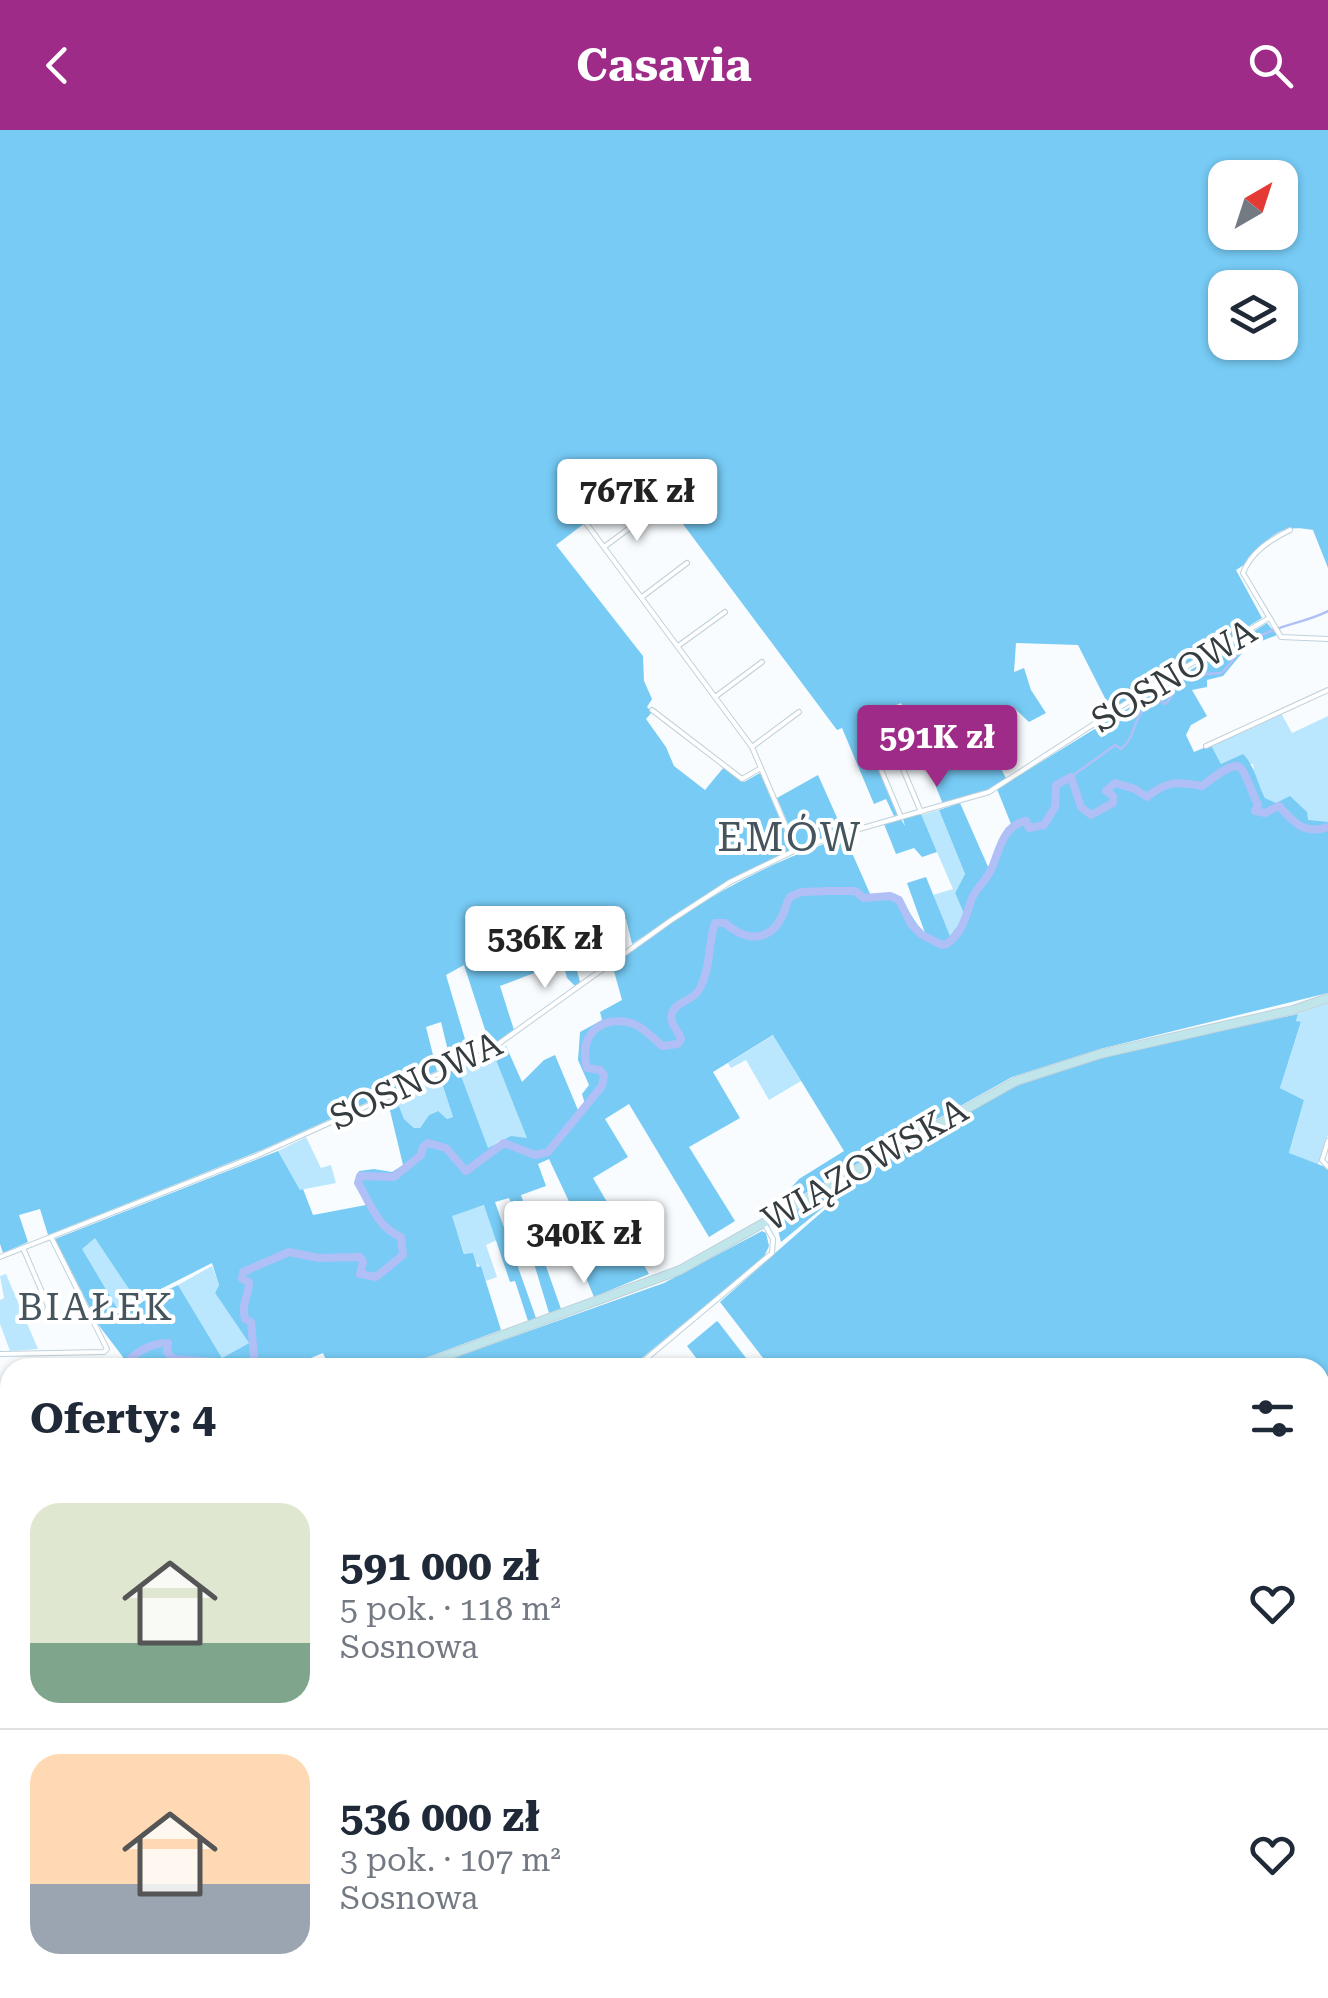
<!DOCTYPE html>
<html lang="pl">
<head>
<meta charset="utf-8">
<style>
  body { margin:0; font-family:"Roboto Serif",serif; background:#f6f6f7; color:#1f2937; height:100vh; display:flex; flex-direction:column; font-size:38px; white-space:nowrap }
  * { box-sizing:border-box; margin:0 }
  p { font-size:32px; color:#747a83 }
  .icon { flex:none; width:55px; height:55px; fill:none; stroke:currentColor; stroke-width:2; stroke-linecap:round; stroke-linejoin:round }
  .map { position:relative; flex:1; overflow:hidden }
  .drawer { position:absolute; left:0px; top:1228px; width:1330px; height:642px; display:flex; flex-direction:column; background:#fff; border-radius:30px 30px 0 0; box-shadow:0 2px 8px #0004 }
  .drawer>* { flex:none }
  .needle { width:65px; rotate:39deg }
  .controls { position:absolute; left:1208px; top:30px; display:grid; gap:20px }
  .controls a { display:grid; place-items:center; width:90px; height:90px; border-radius:20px; background:#fff; box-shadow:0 2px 8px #0004; font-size:50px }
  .price { position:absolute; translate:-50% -85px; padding:0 22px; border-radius:10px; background:#fff; color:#222; font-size:32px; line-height:65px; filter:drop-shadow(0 2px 5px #0008) }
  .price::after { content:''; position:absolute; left:50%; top:60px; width:30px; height:22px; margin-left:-15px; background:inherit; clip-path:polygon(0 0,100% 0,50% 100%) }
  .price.current { background:#9e2b88; color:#fff }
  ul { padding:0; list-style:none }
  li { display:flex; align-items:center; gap:30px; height:250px; padding:0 30px }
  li+li { border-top:2px solid #e0e1e3 }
  li span { display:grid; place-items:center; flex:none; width:280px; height:200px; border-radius:30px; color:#555 }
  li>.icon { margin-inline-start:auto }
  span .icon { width:120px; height:120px; fill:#fffc; stroke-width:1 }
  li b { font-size:42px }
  h2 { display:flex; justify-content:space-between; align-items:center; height:120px; padding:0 30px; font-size:42px }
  header { display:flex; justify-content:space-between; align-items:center; height:130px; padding:0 30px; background:#9e2b88; color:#fff; font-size:45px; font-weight:700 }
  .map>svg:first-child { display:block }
  .green { fill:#bae7fe }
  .forest { fill:#77cbf5; fill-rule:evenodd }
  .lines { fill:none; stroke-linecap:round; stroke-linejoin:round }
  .stream { stroke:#b1bff7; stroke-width:2.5 }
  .river { stroke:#b1bff7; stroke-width:8 }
  .street-casing { stroke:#bfd1da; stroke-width:6 }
  .secondary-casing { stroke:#bfd1da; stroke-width:10 }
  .street { stroke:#fff; stroke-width:4 }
  .secondary { stroke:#c0e5eb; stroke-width:8 }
  .labels { text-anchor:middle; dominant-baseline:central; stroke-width:8; stroke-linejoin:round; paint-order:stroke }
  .street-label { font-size:35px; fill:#363d41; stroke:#fff }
  .neighbourhood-label { font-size:38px; letter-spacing:2.5px; fill:#46555d; stroke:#fff }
  .quarter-label { font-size:40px; letter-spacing:2.5px; fill:#46555d; stroke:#fff }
</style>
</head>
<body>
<header><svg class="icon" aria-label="back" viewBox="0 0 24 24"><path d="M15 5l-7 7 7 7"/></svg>Casavia<svg class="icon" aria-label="search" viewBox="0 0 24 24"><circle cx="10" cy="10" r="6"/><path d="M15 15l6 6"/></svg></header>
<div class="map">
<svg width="1328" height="1868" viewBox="0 0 1328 1868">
  <rect width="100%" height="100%" fill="#f8fcfe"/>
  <path class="green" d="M1281,583L1292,603L1328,586V692H1312L1265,668L1255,649L1253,634H1221L1211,615Z
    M939,680L965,744L955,763L965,786L950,807L933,765L953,759L921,685Z
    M1328,873V1005L1318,1035L1289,1024L1304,970L1280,958L1301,893L1296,891L1298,884Z
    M774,905L801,951L769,970L746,930L731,938L728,933Z
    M493,922L528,1009L499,1011L488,1019L457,935Z
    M439,944L453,987L447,989L437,981L429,985L420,998H414L404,989L396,968L430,952L429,949Z
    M306,1007L321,1038L331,1035L336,1053L300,1060L278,1021Z
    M485,1075L497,1110L486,1115L497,1147L486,1151L481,1137L465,1125L451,1085Z
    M96,1107L135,1168L117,1178L81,1119Z
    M212,1136L219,1155L215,1163L249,1213L222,1228L178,1155Z
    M6,1144L38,1219L10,1221L0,1194V1170L4,1168L0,1146Z"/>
  <path class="forest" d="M0,0H1328V438L1313,400C1264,390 1268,423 1236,440L1262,488L1111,580L1078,515L1016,513L1014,542L1024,538L1031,560L1046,583L1029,592L1011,575L1009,605L994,626L1006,648L987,660L943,674L901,573L860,591L899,685L894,686L886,669L874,674L842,598L837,600L647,346L556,415L643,526L644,551L652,569L647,577L652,582L646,589L666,617L674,636L705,660L724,637L744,652L760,643L793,719L729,750L632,814L626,789L614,792L622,821L612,829L605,806L583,812L587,829L575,833L580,852L575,856L567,848L554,796L537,799L547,838L500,856L514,900L491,918L464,835L446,845L470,926L451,933L441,892L426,897L437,941L264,1019L48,1105L40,1079L19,1085L28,1112L3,1123L0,1114ZM1225,48H1280V102H1225ZM1225,158H1280V212H1225Z
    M1267,493L1277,505L1248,516L1223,546L1207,550V557L1192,560L1207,586L1191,595L1186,605L1194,622L1211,615L1221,634L1243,624C1255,636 1257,653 1265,668L1276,673L1290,666L1307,682L1308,690L1328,692V863L1100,919L1012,947L795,1069L791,1058L799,1049L844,1021L773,905L713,942L740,988L689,1017L735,1091L709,1107L629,974L605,989L628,1027L593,1048L649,1144L594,1167L575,1121L588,1112L549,1029L538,1034L546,1056L521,1065L561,1179L549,1183L532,1127L509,1068L495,1072L536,1188L528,1191L515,1151L510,1152L484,1075L452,1086L464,1124L473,1123L477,1137L481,1136L501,1200L401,1237H329L323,1223L289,1237H118L123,1227L97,1193L178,1155L222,1228L249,1213L215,1163L219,1155L212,1133L137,1171L95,1108L82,1119L117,1178L95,1188L55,1109L278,1021L300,1060L303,1059L313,1085L366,1075L355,1050L359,1041L374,1039L392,1042L403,1035L387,968L429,949L430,952L396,968L404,989L414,998H420L429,985L438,981L447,989L453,987L439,944L457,935L488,1018L511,1006L527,1008L494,925L506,916L522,952L544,930L555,925L578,980L585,974L582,964L589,955L578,930L580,902L602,890L600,882L622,870L612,834C690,777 753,737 845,707L871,766C909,760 904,783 925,803L907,753L926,747L950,806L965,786L955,763L965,744L939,680L960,673L989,739L1006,698L1011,694L997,659Z
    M818,645L843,701L798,717L777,668Z
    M921,684L937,722L922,727L914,718L896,724L884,694L901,689L905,696L903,689Z
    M1298,884L1296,891L1301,892L1280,958L1304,970L1289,1023L1328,1038V1868H1206L1198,1860H1320V1238H981L921,1230L890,1237L822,1238L815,1229L804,1237H770L720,1172C810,1094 897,1006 1009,959C1100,921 1202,906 1298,884Z
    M862,1043L863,1045L781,1112L776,1092Z
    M762,1101L766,1103L769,1116L764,1127L631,1237H428L664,1153Z
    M717,1191L719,1193L753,1237H727L723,1235L703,1237L687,1216Z
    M0,1331L10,1343V1571L8,1563L0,1556L3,1433Z
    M10,1578V1695L0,1697V1589Z
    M495,1860H735L733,1868H494Z
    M852,1860H1067L1072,1868H863L850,1863Z"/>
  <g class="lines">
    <path class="stream" d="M1071,647L1115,615L1121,619C1140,603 1129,583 1158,569L1165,574C1175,567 1173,555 1183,548L1194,550L1206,544L1221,543C1233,533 1240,517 1254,509C1277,495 1305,493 1328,481"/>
    <path class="river" d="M122,1238C134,1223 148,1213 168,1213L167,1222L173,1229L214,1232L225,1238
      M251,1238L254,1227L251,1192L245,1189C241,1169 250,1165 249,1152L242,1149L243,1142L289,1122L319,1128L360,1127L363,1132L360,1144L376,1147L403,1125L401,1107C377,1097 371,1074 358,1053L360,1046L394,1047L421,1025L423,1017L428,1013L446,1018L466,1041L504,1013L535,1025L548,1022L602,956L604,945L600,940L587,938C579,909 596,887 627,892C640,894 652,907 662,916L678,914L681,909C678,899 667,892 673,881C678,870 694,872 701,856C711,836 708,813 715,793H725C747,813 772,812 784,782C786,777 787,771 790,767L801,762L830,761H855L864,768L890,766L899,770L911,794L922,805L942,815L947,814C965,800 965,785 973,766C978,757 986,750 991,740C1000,720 1002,696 1026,691L1029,698L1044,695L1055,677L1056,655L1071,647L1081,677L1091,685L1113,673V666L1106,661L1115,653L1135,659L1147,667C1167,651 1176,651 1202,656C1247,622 1238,633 1258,675L1255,681L1265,683L1279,676C1294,693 1304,705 1328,697"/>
    <g class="street-casing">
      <path id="street" d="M586,393L752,617L796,720
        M1290,400C1270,410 1251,422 1243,443L1281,507L1328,509
        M604,417L650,383
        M642,467L687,433
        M678,516L725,482
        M715,567L762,532
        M652,580L742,649L761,638
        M887,601L921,682
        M868,609L901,687
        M1206,616L1328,560
        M752,617L799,582
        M1328,1011L1322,1030L1328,1037
        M23,1118L48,1176L46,1184
        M0,1127L258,1025L487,922L670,791L730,752L796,720L838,705L989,662L1145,561L1269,488
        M0,1224L104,1222L107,1219L51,1107
        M635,1238L772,1123L773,1109L764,1093
        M0,1783L10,1784
        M208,1860L217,1868
        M1088,1860L1095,1868
        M52,1868L55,1860
        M183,1868L186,1860
        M237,1868L240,1860
        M332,1868L335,1860
        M364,1868L366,1862"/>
    </g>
    <g class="secondary-casing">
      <path id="secondary" d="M413,1238L680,1140L1016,951L1100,924L1293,880L1328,868
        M0,1269L10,1273
        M489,1868L492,1860"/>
    </g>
    <use href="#street" class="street"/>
    <use href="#secondary" class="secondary"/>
  </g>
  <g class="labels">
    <g class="street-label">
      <text transform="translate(1174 546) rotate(-31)">SOSNOWA</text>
      <text transform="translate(416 951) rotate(-25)">SOSNOWA</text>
      <text transform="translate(865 1035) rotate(-30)">WIĄZOWSKA</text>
    </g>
    <g class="neighbourhood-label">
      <text x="96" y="1177">BIAŁEK</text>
    </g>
    <g class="quarter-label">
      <text x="790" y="707">EMÓW</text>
    </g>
  </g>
</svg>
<div class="controls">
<a><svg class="needle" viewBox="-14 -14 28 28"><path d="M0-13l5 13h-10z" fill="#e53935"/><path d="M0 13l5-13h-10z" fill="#747a83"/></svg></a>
<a><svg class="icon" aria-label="layers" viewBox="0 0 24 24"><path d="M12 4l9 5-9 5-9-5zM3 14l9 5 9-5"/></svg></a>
</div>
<b class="price" style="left:637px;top:414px">767K zł</b>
<b class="price current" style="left:937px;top:660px">591K zł</b>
<b class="price" style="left:545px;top:861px">536K zł</b>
<b class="price" style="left:584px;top:1156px">340K zł</b>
<section class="drawer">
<h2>Oferty: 4<svg class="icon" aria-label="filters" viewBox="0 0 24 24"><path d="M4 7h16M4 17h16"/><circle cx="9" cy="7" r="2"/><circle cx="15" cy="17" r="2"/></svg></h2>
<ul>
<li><span style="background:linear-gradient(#dfe7d0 70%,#7fa58c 0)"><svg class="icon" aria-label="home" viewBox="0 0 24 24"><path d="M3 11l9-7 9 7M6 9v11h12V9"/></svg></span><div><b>591 000 zł</b><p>5 pok. · 118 m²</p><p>Sosnowa</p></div><svg class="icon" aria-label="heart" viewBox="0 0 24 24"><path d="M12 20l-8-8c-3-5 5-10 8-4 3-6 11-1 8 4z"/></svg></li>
<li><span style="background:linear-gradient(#ffd9b3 65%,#9aa5b1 0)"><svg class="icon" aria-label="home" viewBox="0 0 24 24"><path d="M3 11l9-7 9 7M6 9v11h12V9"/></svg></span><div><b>536 000 zł</b><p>3 pok. · 107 m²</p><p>Sosnowa</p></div><svg class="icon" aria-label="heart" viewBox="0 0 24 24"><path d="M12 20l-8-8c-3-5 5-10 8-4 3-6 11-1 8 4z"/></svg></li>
</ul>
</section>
</div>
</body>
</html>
